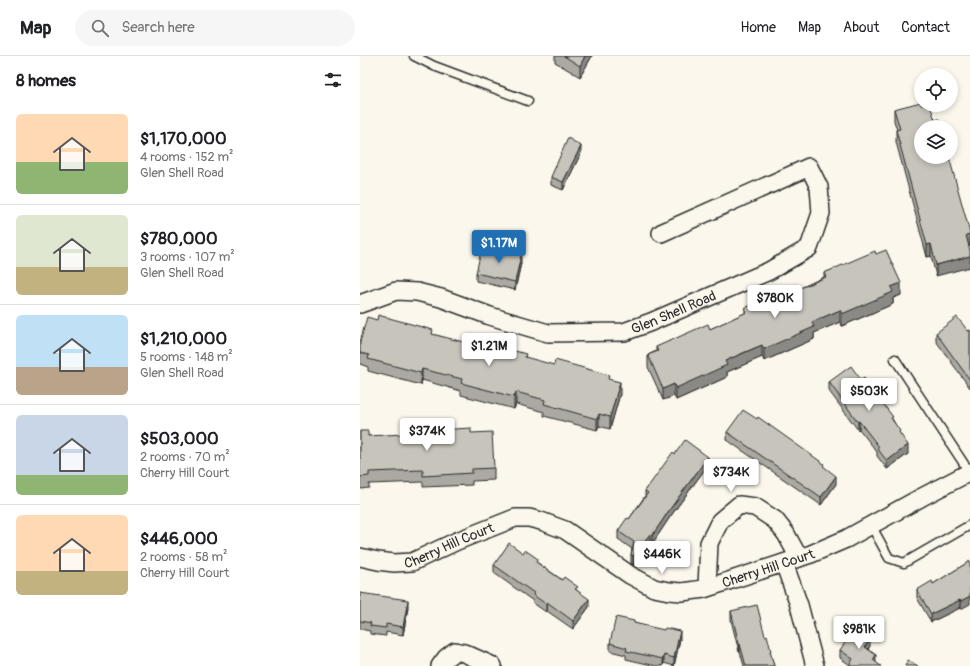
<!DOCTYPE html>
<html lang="en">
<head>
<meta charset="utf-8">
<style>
  body { margin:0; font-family:Pangolin,sans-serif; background:#f6f6f6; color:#202124; height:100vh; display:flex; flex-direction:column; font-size:15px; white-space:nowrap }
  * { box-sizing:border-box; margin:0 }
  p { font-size:13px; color:#757577 }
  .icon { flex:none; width:22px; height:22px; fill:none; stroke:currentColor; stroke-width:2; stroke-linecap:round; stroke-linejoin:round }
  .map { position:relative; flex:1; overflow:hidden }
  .panel { display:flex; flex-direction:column; background:#fff; width:360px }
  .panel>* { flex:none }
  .buttons { position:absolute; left:554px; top:12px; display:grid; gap:8px }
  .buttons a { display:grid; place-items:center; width:44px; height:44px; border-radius:50%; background:#fff; box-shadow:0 2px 6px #0003; font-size:20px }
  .price { position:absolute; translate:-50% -34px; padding:0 9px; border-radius:4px; background:#fff; color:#222; font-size:13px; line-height:26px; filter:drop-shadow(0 1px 2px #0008) }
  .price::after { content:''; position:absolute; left:50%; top:24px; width:12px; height:9px; margin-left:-6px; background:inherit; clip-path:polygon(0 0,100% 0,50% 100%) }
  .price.on { background:#1f6fb2; color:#fff }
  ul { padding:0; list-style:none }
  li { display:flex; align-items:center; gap:12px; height:100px; padding:0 16px }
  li+li { border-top:1px solid #e0e0e0 }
  li span { display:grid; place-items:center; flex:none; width:112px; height:80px; border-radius:6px; color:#555 }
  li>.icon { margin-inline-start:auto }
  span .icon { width:48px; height:48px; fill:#fffc; stroke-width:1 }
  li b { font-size:17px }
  h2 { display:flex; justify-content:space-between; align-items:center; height:48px; padding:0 16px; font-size:17px }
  header { display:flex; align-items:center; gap:24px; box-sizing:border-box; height:56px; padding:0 20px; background:#fff; border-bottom:1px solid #e0e0e0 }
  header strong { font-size:19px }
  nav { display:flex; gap:22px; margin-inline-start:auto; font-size:14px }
  .search { width:280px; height:36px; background:#f6f6f6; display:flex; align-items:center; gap:10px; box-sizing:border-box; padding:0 14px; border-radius:22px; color:#757577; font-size:15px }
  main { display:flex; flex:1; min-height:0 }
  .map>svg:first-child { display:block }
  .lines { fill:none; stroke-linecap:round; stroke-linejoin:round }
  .service-casing { stroke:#2b2b2b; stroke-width:11 }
  .minor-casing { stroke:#2b2b2b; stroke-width:20 }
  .service { stroke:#fbf7ec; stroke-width:8 }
  .minor { stroke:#fbf7ec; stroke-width:17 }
  .wall { fill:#aba9a2; stroke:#2b2b2b }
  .shaded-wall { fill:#8b8984; stroke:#2b2b2b }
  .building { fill:#c7c4bc; stroke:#2b2b2b }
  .labels { text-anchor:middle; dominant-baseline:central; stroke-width:3; stroke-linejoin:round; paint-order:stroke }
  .street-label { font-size:14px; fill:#2b2b2b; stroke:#fbf7ec }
</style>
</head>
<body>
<header>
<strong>Map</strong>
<div class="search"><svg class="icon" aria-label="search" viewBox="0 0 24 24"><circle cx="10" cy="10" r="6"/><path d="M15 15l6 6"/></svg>Search here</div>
<nav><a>Home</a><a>Map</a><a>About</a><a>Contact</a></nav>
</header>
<main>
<section class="panel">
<h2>8 homes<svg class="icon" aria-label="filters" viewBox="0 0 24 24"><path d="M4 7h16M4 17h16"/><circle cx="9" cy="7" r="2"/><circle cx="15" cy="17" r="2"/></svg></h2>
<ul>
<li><span style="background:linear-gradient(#ffd9b3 60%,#8fb573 0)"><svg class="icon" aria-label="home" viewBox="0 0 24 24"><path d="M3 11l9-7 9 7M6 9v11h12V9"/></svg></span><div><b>$1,170,000</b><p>4 rooms · 152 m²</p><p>Glen Shell Road</p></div></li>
<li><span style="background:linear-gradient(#dfe7d0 65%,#c2b280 0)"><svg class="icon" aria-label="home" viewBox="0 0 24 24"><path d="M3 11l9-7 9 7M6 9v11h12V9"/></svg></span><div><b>$780,000</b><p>3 rooms · 107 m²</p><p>Glen Shell Road</p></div></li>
<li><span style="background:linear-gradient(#bfe0f5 65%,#b9a48a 0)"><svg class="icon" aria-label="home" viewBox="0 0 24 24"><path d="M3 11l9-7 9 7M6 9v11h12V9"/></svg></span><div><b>$1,210,000</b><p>5 rooms · 148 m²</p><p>Glen Shell Road</p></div></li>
<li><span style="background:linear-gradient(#c9d6e8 75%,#8fb573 0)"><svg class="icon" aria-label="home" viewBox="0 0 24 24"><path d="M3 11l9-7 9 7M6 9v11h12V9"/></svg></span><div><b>$503,000</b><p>2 rooms · 70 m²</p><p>Cherry Hill Court</p></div></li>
<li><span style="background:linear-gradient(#ffd9b3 70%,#c2b280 0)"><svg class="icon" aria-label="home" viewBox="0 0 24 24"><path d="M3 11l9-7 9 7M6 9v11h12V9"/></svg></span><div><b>$446,000</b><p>2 rooms · 58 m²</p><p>Cherry Hill Court</p></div></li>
</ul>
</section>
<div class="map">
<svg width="610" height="610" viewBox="0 0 610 610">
  <rect width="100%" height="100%" fill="#fbf7ec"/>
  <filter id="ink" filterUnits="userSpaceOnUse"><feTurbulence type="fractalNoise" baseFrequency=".025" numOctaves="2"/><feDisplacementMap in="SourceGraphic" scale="8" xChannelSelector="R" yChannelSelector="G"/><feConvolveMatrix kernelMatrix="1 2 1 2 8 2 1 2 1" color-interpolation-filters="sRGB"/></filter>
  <g filter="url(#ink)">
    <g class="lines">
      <g class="service-casing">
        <path id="service" d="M54,0L74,10L168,45
          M535,303L610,417
          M511,469L529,502L544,507L610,469"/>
      </g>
      <g class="minor-casing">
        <g id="minor">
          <path id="s1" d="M0,248L36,235L57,236L81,242L130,260L188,277L264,276L291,266L409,215L449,192L461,157L459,131L449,111L301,177"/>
          <path id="s2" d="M0,501L18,505L34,507L52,506L97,485L155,462H169L181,465L205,474L270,519L294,532L309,535L322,536L344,533L451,498L486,483L562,441L610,416"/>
          <path d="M424,507L439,549L455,610"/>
          <path d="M347,531L349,487L360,465L379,449L395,451L415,464L426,478L439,502"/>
          <path d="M80,610L86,602L95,595L104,597L133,610"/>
        </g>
      </g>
      <use href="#service" class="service"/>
      <use href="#minor" class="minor"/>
    </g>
    <path class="wall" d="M195,0H232L220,21L195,6Z
      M534,53L575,64L610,177V190H609L576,220L571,200L567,201L536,86V74H537L534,65Z
      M221,97L203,134L191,129V121Z
      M516,198L541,239L533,242V248L482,270L480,266L454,277V283L404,305L402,301L383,309L367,316V321L316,344L314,340L303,344L288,311V299L296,295V291L350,273L385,257V252L438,233L464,221V217Z
      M161,207L155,234L116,225V217Z
      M17,264L249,324L260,338L250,373L239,370L237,374L184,360V356L156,348L154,353L101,339V335L62,324L61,329L8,315V311L0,308V286Z
      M610,274V332L576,285V277L608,275Z
      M501,324L533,364L540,378L548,398L527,413L517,400V396L499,373L498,374L469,335V326Z
      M0,375L8,380L111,377L134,412V424L112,425V429L63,431V426L9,428V432L0,433Z
      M367,376L464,411L476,428L461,449L367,384Z
      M315,398L348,409L310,461L292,488L290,486L273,509L271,507V499L272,493L258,483V475L269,463L285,440V435Z
      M610,505L601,553L600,552L571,566L557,542V534L573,528Z
      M178,507L218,535L229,551L213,573L187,555L186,556L173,547V545L134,517V509Z
      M0,537L48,552L43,579L26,576V580L10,578V575L0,573Z
      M371,555L405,580L414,610H384L380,596H379L371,564Z
      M274,567L320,583L314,610L304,607L303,610H296L266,603V599L250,595V587Z
      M510,590L508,593L490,609L480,602V594Z"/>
    <path class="shaded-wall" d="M225,0H232L220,21V10Z
      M221,90V97L203,134V126Z
      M610,178V190L606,191V179Z
      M571,188V200L567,201V189Z
      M161,199V207L155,234V226Z
      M610,200V211L576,220V209Z
      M541,227V239L533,242V248L482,270V258L531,231Z
      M480,254V266L454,277V283L404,305V293L452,266Z
      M402,289V301L367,316V321L316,344V332L365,305Z
      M62,313V324L61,329V317Z
      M260,326V338L250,373V361Z
      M314,328V340L303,344V333Z
      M156,336V348L154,353V341Z
      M239,358V370L237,374V363Z
      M499,365V373L498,374V366Z
      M548,389V398L527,413V405Z
      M348,401V409L310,461L292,488V480L310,453Z
      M476,420V428L461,449V441Z
      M290,478V486L273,509V500Z
      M610,540V548L601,553V545Z
      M229,543V551L213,573V565Z
      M48,544V552L43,579V571Z
      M600,544V552L571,566V558Z
      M187,546V555L186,556V548Z
      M320,575V583L314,610V602Z
      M510,582V590L505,599V591Z
      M379,588H380V596H379Z
      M304,599V607L303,610V603Z
      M516,599V607L513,604Z"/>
    <path class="building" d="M204,0H225L220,10Z
      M561,46V49H570L575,64L579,63L581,71H561V101H589L610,177V178L606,179L610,195V200L576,209L571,188L567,189L536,74L540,73L534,53Z
      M208,82L221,90L203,126L191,121Z
      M122,191L161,199L155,226L116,217Z
      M526,194L541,227L531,231L533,236L482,258L480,254L452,266L454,271L404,293L402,289L383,297L365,305L367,309L316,332L314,328L303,333L288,299L298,295L296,291L348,268L350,273L387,256L385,252L436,229L438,233L466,221L464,217L515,195L516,198Z
      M18,259L73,274L72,278L111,288L112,283L166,298L165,301L194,309L195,304L249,319L248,323L260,326L250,361L239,358L237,363L184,348L185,344L156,336L154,341L101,327L102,323L62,313L61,317L8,303L9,299L0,297V286L7,261L17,264Z
      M597,261L608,275L610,274V324L576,277Z
      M491,310L501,324L504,322L533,361L531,362L540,375L539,376L548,389L527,405L517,392L519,391L499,365L498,366L469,326Z
      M383,354L397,363L398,361L412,371L464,408L463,410L476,420L461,441L367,376Z
      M111,372V377L132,376L134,412L112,413V417L63,420V414L9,416V420L0,421V375H8V380L61,377V375Z
      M325,384L348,401L310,453L292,480L290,478L273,500L271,499L274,486L258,475L267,462L269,463L288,437L285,435L313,396L315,398Z
      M149,487L163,497L165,494L178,503L176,506L202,524L204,521L218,531L215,533L229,543L213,565L187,546L186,548L173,539L174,537L134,509Z
      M610,505V540L601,545L600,544L571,558L557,534L572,525L573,528Z
      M0,537L48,544L43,571L26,568V572L10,570L11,567L0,565Z
      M397,549L405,580L407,579L411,595H410L414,610H386L380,588H379L371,555Z
      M256,561L274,565V567L304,574L305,572L320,575L314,602L304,599L303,603L266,595L267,592L250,587Z
      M495,572L510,582L505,591L516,599L513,604L521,610H489L493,603L480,594Z
      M548,604L558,610H545Z"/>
  </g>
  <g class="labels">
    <g class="street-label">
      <text stroke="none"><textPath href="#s1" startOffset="326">Glen Shell Road</textPath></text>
      <text stroke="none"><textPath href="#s2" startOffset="93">Cherry Hill Court</textPath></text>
      <text stroke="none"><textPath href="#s2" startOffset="441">Cherry Hill Court</textPath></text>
    </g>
  </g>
</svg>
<div class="buttons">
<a><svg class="icon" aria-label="locate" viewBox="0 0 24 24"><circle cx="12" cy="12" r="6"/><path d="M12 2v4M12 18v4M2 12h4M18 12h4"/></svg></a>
<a><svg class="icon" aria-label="layers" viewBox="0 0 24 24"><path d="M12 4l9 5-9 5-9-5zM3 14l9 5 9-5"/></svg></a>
</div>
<b class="price on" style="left:139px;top:208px">$1.17M</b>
<b class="price" style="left:415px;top:263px">$780K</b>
<b class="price" style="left:129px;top:311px">$1.21M</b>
<b class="price" style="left:509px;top:356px">$503K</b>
<b class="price" style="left:67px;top:396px">$374K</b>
<b class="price" style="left:371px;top:437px">$734K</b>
<b class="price" style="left:302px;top:519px">$446K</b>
<b class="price" style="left:499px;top:594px">$981K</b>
</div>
</main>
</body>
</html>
